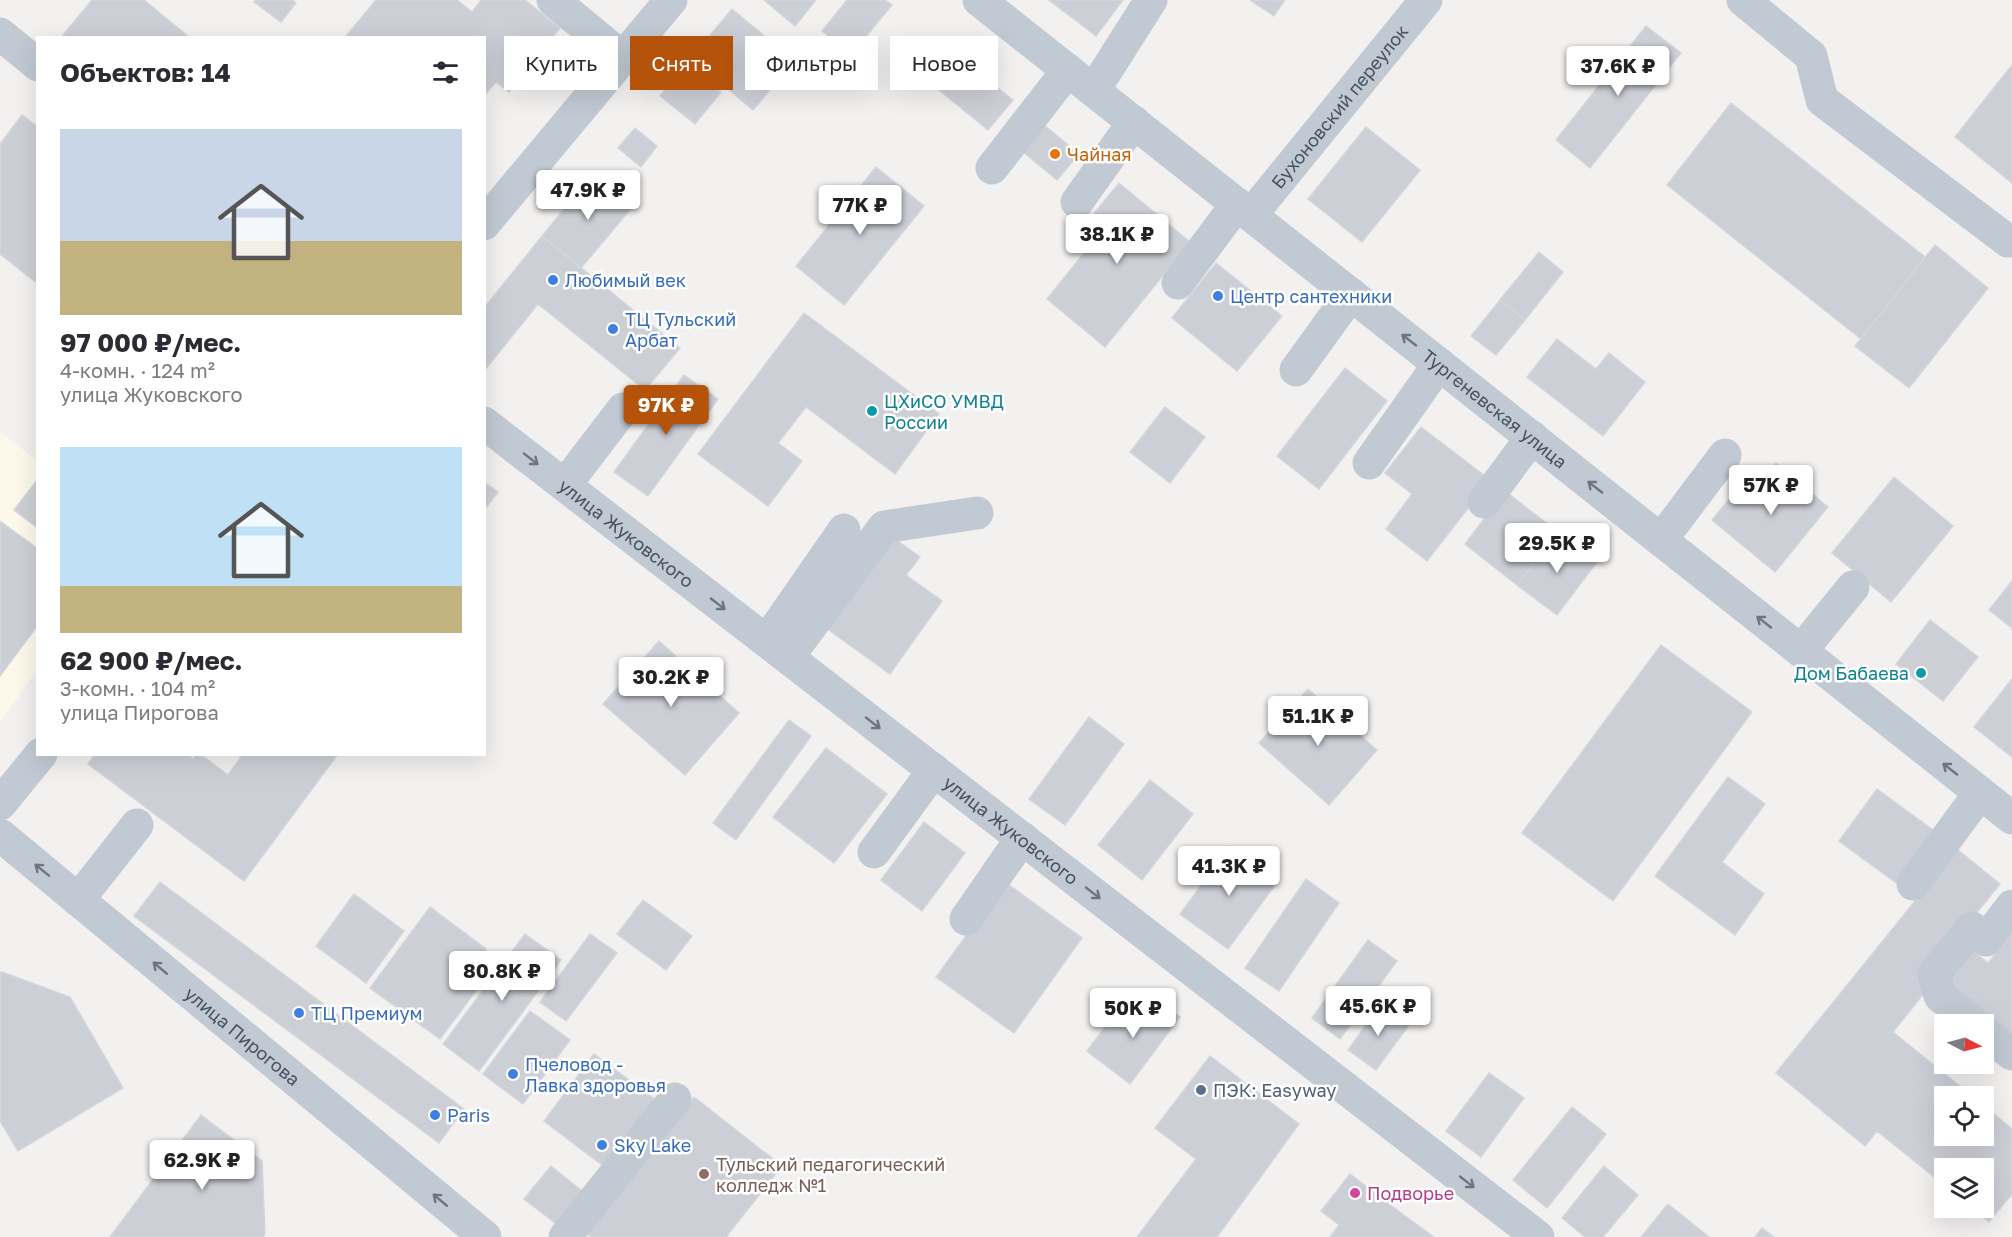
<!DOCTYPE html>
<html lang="ru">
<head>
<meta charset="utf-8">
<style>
  body { margin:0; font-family:"Golos Text",sans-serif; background:#f7f7f7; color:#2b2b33; height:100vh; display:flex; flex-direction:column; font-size:22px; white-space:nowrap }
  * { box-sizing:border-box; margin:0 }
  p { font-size:20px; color:#7c7c81 }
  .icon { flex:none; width:33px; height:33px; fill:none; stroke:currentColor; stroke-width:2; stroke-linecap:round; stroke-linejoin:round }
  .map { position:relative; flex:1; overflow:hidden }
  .panel { position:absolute; left:36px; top:36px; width:450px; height:720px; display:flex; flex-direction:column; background:#fff; border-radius:0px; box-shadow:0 6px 24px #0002 }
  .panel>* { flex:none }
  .guide { position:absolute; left:504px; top:36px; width:570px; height:54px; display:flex; gap:12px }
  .needle { width:39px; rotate:96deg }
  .buttons { position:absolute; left:1934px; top:1014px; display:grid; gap:12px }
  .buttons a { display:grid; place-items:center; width:60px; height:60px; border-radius:0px; background:#fff; box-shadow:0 6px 24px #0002; font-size:30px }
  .price { position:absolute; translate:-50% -51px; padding:0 14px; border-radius:6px; background:#fff; color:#222; font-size:20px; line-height:39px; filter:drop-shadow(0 2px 3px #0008) }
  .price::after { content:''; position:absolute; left:50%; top:36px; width:18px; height:14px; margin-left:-9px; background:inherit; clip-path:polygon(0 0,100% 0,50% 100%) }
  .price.on { background:#b45309; color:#fff }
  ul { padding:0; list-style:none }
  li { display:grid; align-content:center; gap:12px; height:318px; padding:0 24px }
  li span { display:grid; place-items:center; height:186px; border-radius:0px; color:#555 }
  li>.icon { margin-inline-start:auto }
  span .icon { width:108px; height:108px; fill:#fffc; stroke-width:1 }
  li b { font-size:26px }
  h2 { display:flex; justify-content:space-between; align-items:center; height:72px; padding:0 24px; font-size:26px }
  .pill { padding:0 21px; border-radius:0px; background:#fff; box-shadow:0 6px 24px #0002; font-size:21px; line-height:54px }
  .pill.on { background:#b45309; color:#fff }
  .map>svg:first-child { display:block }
  .commercial { fill:#fdf9ea }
  .building { fill:#cccfd6; stroke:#d4d6dc; stroke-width:1.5 }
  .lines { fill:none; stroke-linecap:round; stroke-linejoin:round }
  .minor { stroke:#c1c9d3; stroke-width:33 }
  .oneway { stroke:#6c7682 }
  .food-dot { fill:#e8710a; stroke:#fff; stroke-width:2 }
  .shop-dot { fill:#3f7fe0; stroke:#fff; stroke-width:2 }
  .culture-dot { fill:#0f9aa8; stroke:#fff; stroke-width:2 }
  .service-dot { fill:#5c6f8a; stroke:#fff; stroke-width:2 }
  .education-dot { fill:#8d6e63; stroke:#fff; stroke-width:2 }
  .hotel-dot { fill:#d1479c; stroke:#fff; stroke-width:2 }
  .labels { text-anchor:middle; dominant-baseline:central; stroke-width:5; stroke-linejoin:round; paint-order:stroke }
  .street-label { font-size:18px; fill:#47525f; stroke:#fff }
  .food-label { font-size:18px; fill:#c56008; stroke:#fff; text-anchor:start }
  .shop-label { font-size:18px; fill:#366cbe; stroke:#fff; text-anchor:start }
  .culture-label { font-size:18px; fill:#0d838f; stroke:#fff; text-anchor:start }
  .service-label { font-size:18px; fill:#4e5e75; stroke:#fff; text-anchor:start }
  .education-label { font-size:18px; fill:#785e54; stroke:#fff; text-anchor:start }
  .hotel-label { font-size:18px; fill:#b23c85; stroke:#fff; text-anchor:start }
</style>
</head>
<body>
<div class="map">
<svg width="2012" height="1237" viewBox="0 0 2012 1237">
  <rect width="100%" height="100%" fill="#f3f1f0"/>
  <path class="commercial" d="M0,432L38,461L37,670L0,722Z"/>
  <path class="building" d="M92,0H144L190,38H66L63,35Z
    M256,0H293L296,3L281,22L254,2Z
    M376,0H457L472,12L481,0H525L560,28L509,92L496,82L484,96V38H349L346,36Z
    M764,0H816L795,26Z
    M847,0H885L892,5L851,55L822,31Z
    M1049,0H1123L1096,36Z
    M1250,0H1285L1274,16Z
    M732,9L794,61L753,110L691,58Z
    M1646,26L1681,53L1590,168L1556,140Z
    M958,56L1013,100L988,130L934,86Z
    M685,64L721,92L695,124L660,96Z
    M2012,65V183L1955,137Z
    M1731,103L1925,257L1861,339L1667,185Z
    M22,115L38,127V284L0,254V144Z
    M1038,120L1079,154L1057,180L1016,146Z
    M1366,127L1420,170L1362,242L1308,199Z
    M635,128L657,146L641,167L618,148Z
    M876,167L924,206L844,305L796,266Z
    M593,174L634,205L581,268L542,236Z
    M1119,183L1190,242L1105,347L1047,299L1092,243L1079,232Z
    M542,236L680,348L645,390L538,304L484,371V308Z
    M1935,245L1988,288L1909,388L1855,346Z
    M1539,252L1563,272L1525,320L1500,300Z
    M1216,263L1282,316L1237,371L1172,318Z
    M1500,300L1525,320L1496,355L1471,336Z
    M804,313L939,414L895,474L806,407L778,443L802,461L768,506L698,454Z
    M1557,339L1596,369L1609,353L1645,382L1603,436L1527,377Z
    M1345,368L1387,401L1319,489L1277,456Z
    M684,375L718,399L648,496L614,472Z
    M1165,407L1205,437L1170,483L1130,452Z
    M1421,427L1490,480L1427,561L1386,529L1412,494L1385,473Z
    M1776,463L1828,507L1775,572L1712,520L1744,481L1754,489Z
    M1894,477L1953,526L1891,602L1832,553Z
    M38,479V528L14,510Z
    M484,482L498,492L484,510Z
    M1505,491L1558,532L1517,585L1465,544Z
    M0,521L38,549V625L0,676Z
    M1558,532L1597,562L1557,615L1517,585Z
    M888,534L920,557L906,575L942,601L890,674L822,625Z
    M2012,581V628L1989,610Z
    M1930,620L1978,657L1943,701L1896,664Z
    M659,641L739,713L685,775L603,704Z
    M1661,645L1752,712L1613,901L1522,833Z
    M2012,679V757L1974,727Z
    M1308,689L1377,750L1329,805L1259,743Z
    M1089,717L1124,744L1065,825L1029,799Z
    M789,720L811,736L736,840L713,823Z
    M826,748L887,794L834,863L773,817Z
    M95,754H187L193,759L196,754H200L228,775L243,754H338L244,881L88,764Z
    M1728,777L1765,804L1722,862L1764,894L1735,935L1655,876Z
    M1150,780L1193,814L1142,880L1098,845Z
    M1877,789L1937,833L1899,885L1839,841Z
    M924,822L965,853L922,911L881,880Z
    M1230,846L1278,881L1228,949L1180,914Z
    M1957,849L2000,884L1921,981L1929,987L1893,1032L1972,1096H1944V1136H1983V1105L2012,1129V1194L1989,1222L1971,1208H1983V1168H1944V1185L1877,1131L1865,1146L1776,1073Z
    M1306,879L1339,903L1279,991L1245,968Z
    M160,882L464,1109L439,1143L134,916Z
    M1005,882L1082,938L1014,1033L936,977Z
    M354,894L404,931L366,983L316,946Z
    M643,900L692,936L666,970L617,934Z
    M430,907L486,949L473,966L487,976L440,1039L370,988Z
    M525,934L561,960L479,1071L443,1044Z
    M590,934L617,953L566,1021L540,1002Z
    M2012,934V1035L1940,977L1966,945L1988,963Z
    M1368,940L1397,961L1340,1039L1312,1018Z
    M2,972L70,997L123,1088L18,1151L0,1121V973Z
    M1154,998L1180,1017L1130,1084L1087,1051L1120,1007L1137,1020Z
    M1380,1005L1409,1025L1376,1070L1348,1050Z
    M530,1011L570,1040L523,1104L483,1074Z
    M594,1054L656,1100L606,1168L544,1121Z
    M1210,1056L1299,1124L1217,1237H1137L1196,1159L1155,1128Z
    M1489,1073L1524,1098L1481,1157L1446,1131Z
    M694,1097L782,1166L726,1237H591L586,1233Z
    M1572,1107L1606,1134L1547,1208L1513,1180Z
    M201,1115L262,1161L265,1234L263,1237H110Z
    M551,1166L587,1195L559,1226L524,1199Z
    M1604,1166L1638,1195L1603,1237H1585L1562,1218Z
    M1350,1174L1401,1213L1434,1237H1330L1339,1225L1321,1211Z
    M1668,1204L1709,1237H1641Z
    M1762,1228L1774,1237H1755Z"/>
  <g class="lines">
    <g class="minor">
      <path d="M553,0L623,58"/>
      <path id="s1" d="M979,0L2012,818"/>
      <path d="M1743,0L1811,56L1822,100L2008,241H2012"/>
      <path d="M0,34L38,65"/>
      <path d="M1094,90L1151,0"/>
      <path d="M992,168L1068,70"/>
      <path d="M1077,202L1134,122"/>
      <path id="s2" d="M1251,215L1426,0"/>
      <path d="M484,224L671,0"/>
      <path d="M1178,283L1237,204"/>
      <path d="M1296,370L1351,294"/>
      <path id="s3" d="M484,423L1538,1237"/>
      <path d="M1369,463L1439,364"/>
      <path d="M565,485L623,409"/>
      <path d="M1484,502L1532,437"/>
      <path d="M1661,540L1725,455"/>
      <path d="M767,641L844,530"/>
      <path d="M1801,651L1853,587"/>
      <path d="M788,657L884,527L977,513"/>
      <path d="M0,804L41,754"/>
      <path id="s4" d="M0,835L485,1237"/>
      <path d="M874,852L934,770"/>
      <path d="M1913,884L1980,793"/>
      <path d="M78,900L137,825"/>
      <path d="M966,919L1022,838"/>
      <path d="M1975,1024L1940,996L1934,974L1972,928L1986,940L2012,906"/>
      <path d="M1983,1031L2012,1054"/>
      <path d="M565,1237L675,1099"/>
    </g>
  </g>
  <defs><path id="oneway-shaft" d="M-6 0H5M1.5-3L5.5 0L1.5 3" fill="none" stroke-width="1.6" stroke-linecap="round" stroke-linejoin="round" transform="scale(1.5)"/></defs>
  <g class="oneway">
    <use href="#oneway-shaft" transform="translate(1409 340) rotate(-142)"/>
    <use href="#oneway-shaft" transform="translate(531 459) rotate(38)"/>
    <use href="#oneway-shaft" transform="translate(1595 487) rotate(-142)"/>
    <use href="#oneway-shaft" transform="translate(718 604) rotate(38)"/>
    <use href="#oneway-shaft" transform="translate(1764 622) rotate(-142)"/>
    <use href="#oneway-shaft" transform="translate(873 723) rotate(38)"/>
    <use href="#oneway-shaft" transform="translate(1950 769) rotate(-142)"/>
    <use href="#oneway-shaft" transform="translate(42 870) rotate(-141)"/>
    <use href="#oneway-shaft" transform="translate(1093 893) rotate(38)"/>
    <use href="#oneway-shaft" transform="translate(160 968) rotate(-140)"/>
    <use href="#oneway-shaft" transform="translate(1467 1182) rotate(38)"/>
    <use href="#oneway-shaft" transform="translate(440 1200) rotate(-140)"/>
  </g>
  <circle class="food-dot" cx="1055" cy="154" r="6"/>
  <g class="shop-dot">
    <circle cx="553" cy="280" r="6"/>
    <circle cx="1218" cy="296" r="6"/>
    <circle cx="613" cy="329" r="6"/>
    <circle cx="299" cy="1013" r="6"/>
    <circle cx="513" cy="1074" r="6"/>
    <circle cx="435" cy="1115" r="6"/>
    <circle cx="602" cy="1145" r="6"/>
  </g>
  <g class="culture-dot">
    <circle cx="872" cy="411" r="6"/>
    <circle cx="1921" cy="673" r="6"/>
  </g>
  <circle class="service-dot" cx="1201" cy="1090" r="6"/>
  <circle class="education-dot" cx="704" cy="1174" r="6"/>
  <circle class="hotel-dot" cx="1355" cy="1193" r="6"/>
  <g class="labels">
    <g class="street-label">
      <text stroke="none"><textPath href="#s2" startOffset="140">Бухоновский переулок</textPath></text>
      <text stroke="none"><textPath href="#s1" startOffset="658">Тургеневская улица</textPath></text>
      <text stroke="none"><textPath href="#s3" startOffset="180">улица Жуковского</textPath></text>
      <text stroke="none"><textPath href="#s3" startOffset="666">улица Жуковского</textPath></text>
      <text stroke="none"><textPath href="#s4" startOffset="315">улица Пирогова</textPath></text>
    </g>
    <g class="food-label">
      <text x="1067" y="154">Чайная</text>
    </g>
    <g class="shop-label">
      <text x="565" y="280">Любимый век</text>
      <text x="1230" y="296">Центр сантехники</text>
      <text x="625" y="319">ТЦ Тульский<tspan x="625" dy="21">Арбат</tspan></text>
      <text x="311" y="1013">ТЦ Премиум</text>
      <text x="525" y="1064">Пчеловод -<tspan x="525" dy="21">Лавка здоровья</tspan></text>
      <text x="447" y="1115">Paris</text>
      <text x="614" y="1145">Sky Lake</text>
    </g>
    <g class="culture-label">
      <text x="884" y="401">ЦХиСО УМВД<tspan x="884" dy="21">России</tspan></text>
      <text x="1909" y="673" text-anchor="end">Дом Бабаева</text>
    </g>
    <g class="service-label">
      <text x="1213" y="1090">ПЭК: Easyway</text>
    </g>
    <g class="education-label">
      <text x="716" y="1164">Тульский педагогический<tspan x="716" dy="21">колледж №1</tspan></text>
    </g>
    <g class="hotel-label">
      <text x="1367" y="1193">Подворье</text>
    </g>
  </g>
</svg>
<div class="buttons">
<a><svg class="needle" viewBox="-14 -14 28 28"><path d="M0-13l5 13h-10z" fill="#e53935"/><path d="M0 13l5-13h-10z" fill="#7c7c81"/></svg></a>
<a><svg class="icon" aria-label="locate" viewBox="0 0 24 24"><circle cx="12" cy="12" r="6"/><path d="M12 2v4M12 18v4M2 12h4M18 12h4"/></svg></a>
<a><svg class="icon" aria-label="layers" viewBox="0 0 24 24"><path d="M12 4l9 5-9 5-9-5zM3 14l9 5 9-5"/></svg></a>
</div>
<b class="price" style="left:1618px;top:97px">37.6K ₽</b>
<b class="price" style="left:588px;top:221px">47.9K ₽</b>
<b class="price" style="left:860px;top:236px">77K ₽</b>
<b class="price" style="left:1117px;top:265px">38.1K ₽</b>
<b class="price on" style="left:666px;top:436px">97K ₽</b>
<b class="price" style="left:1771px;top:516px">57K ₽</b>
<b class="price" style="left:1557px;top:574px">29.5K ₽</b>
<b class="price" style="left:671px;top:708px">30.2K ₽</b>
<b class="price" style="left:1318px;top:747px">51.1K ₽</b>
<b class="price" style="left:1229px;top:897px">41.3K ₽</b>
<b class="price" style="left:502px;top:1002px">80.8K ₽</b>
<b class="price" style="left:1378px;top:1037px">45.6K ₽</b>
<b class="price" style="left:1133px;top:1039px">50K ₽</b>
<b class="price" style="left:202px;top:1191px">62.9K ₽</b>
<div class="guide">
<a class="pill">Купить</a>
<a class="pill on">Снять</a>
<a class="pill">Фильтры</a>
<a class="pill">Новое</a>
</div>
<section class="panel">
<h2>Объектов: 14<svg class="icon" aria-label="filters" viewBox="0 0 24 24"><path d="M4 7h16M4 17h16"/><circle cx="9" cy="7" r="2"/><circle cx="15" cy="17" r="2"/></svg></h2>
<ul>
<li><span style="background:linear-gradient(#c9d6e8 60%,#c2b280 0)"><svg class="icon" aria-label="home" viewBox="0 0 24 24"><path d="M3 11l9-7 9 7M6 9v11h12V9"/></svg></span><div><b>97 000 ₽/мес.</b><p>4-комн. · 124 m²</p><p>улица Жуковского</p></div></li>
<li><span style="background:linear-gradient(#bfe0f5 75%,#c2b280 0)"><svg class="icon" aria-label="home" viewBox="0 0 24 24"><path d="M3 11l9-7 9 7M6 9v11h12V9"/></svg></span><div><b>62 900 ₽/мес.</b><p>3-комн. · 104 m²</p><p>улица Пирогова</p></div></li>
</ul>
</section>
</div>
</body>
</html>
